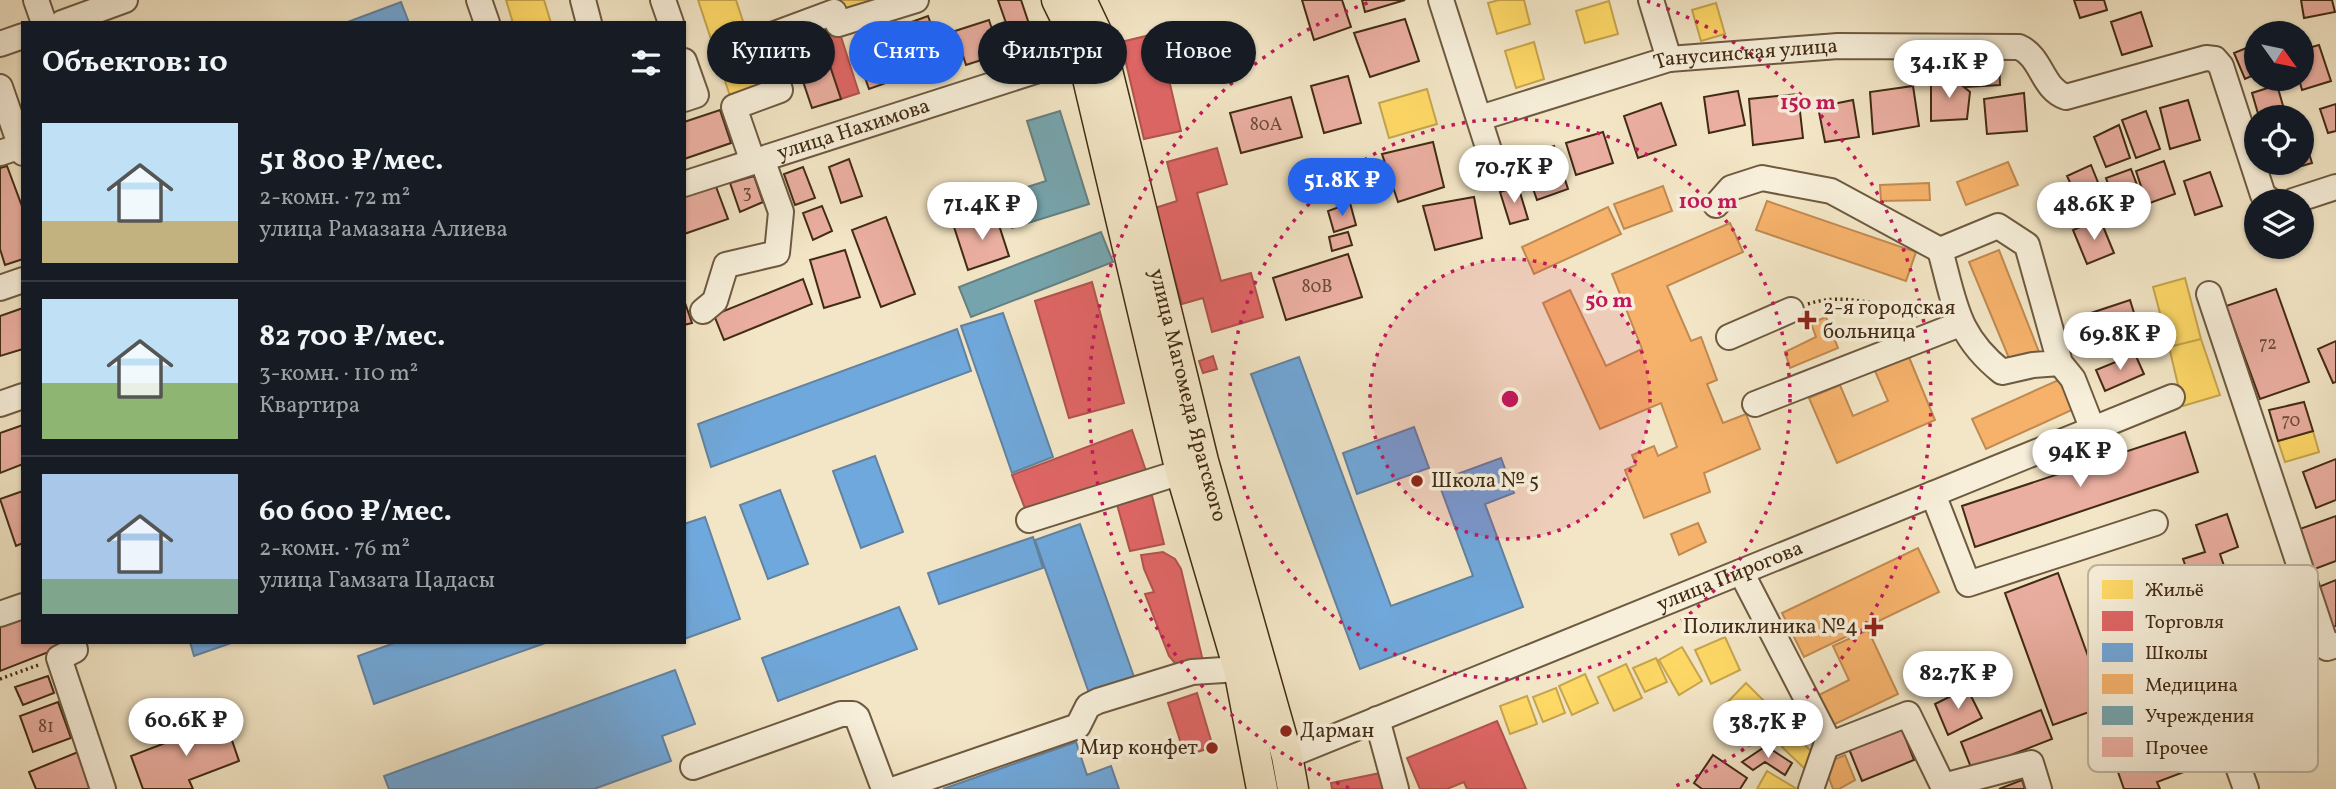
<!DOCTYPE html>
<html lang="ru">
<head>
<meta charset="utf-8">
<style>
  body { margin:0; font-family:Vollkorn,serif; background:#20242c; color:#f1f3f6; height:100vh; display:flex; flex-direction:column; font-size:26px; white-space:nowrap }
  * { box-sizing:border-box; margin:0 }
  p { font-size:23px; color:#9ea1a6 }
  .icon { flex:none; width:38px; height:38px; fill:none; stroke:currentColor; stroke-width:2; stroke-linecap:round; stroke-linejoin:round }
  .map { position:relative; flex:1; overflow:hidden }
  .sheet { position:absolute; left:21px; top:21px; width:665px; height:623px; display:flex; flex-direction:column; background:#171b24; border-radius:0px; box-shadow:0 2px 5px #0004 }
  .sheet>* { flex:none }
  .banner { position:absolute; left:707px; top:21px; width:665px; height:63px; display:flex; gap:14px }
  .needle { width:46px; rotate:123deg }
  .buttons { position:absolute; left:2244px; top:21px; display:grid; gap:14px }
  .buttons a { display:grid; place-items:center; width:70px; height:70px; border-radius:50%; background:#171b24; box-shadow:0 2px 5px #0004; font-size:35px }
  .price { position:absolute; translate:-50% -60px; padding:0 16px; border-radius:24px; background:#fff; color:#222; font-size:23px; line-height:46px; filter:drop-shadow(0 2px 4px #0008) }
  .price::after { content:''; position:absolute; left:50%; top:42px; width:21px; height:16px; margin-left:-10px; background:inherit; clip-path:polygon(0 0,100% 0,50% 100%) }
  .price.active { background:#2563eb; color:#fff }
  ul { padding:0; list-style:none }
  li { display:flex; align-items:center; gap:21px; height:175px; padding:0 21px }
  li+li { border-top:2px solid #363941 }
  li span { display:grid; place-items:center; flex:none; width:196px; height:140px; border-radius:0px; color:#555 }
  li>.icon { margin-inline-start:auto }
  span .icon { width:84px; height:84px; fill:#fffc; stroke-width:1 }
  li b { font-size:30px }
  h2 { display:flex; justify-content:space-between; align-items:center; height:84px; padding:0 21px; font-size:30px }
  .chip { padding:0 24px; border-radius:32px; background:#171b24; box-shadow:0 2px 5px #0004; font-size:24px; line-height:63px }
  .chip.active { background:#2563eb; color:#fff }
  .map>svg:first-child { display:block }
  .homes { fill:#ffd966; stroke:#c6a54d; stroke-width:2 }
  .shops { fill:#e06666; stroke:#b1544d; stroke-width:2 }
  .schools { fill:#6fa8dc; stroke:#6282a0; stroke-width:2 }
  .health { fill:#f6b26b; stroke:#c08a51; stroke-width:2 }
  .public { fill:#76a5af; stroke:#668080; stroke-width:2 }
  .building { fill:#ebafa1; stroke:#422b14; stroke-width:2 }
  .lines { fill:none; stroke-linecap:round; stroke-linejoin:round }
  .minor-casing { stroke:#6e5a40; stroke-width:28 }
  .major-casing { stroke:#422b14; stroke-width:33 }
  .path { stroke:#422b14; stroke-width:3.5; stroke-dasharray:2 3.5; stroke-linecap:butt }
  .minor { stroke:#f7efda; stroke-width:24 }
  .major { stroke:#f3e6c6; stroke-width:30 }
  .ring { fill:none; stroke:#c2185b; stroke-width:3.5; stroke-dasharray:3.5 7 }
  .poi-dot { fill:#8f2418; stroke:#f7efda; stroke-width:2.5 }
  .labels { text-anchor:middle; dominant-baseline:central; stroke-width:7; stroke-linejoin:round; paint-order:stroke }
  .number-label { font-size:18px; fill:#6c4c37 }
  .street-label { font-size:21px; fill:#422b14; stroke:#f7efda }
  .poi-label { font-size:21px; fill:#422b14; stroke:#f7efda; text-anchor:start }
  .key { fill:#f7efda; stroke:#c1b49f; stroke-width:2 }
  .key-label { font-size:19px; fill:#422b14 }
  .centre { fill:#c2185b; stroke:#f7efda; stroke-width:3.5 }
  .ring-label { font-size:21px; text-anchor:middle; font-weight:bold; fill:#c2185b; stroke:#f7efda; stroke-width:7; stroke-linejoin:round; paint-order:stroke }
</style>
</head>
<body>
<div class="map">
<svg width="2336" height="789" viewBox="0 0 2336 789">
  <rect width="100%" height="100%" fill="#f3e6c6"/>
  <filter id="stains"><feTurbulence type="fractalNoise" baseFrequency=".00286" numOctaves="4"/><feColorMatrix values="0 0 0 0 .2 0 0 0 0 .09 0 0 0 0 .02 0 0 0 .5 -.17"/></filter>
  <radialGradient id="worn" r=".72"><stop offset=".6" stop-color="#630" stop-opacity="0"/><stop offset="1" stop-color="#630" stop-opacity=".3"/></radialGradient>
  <path class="homes" d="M506,0H544L551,23H513Z
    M698,0H736L764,85L730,96Z
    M840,0H888L844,14Z
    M1499,0H1524L1530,24L1497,34L1488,3Z
    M1609,1L1618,34L1585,43L1576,11Z
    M1716,3L1725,34L1701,41L1692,10Z
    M1534,42L1544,79L1516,88L1505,51Z
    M1427,89L1437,124L1389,138L1379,103Z
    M2185,278L2201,339L2169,347L2153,287Z
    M2201,339L2220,395L2183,406L2169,347Z
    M2313,431L2319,452L2285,462L2278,441Z
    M1725,637L1740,670L1711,684L1695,650Z
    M1682,647L1702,681L1679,695L1659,660Z
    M1656,658L1667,682L1645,692L1633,668Z
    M1626,664L1642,698L1614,711L1598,677Z
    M1585,674L1598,703L1572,715L1559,686Z
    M1746,683L1779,716L1749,746L1716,714Z
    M1556,688L1565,713L1543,722L1533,697Z
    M1527,696L1537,724L1510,734L1500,706Z
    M1794,735L1812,752L1805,769L1782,747Z
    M1767,771L1797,789H1757Z"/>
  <path class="shops" d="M836,21L859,93L841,99L817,27Z
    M1158,33L1181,131L1144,139L1121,42Z
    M1217,148L1227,184L1197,193L1221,281L1251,273L1263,317L1212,332L1203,298L1182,304L1155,208L1177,201L1167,162Z
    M1092,282L1124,403L1069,418L1035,301Z
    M1213,356L1217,369L1203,373L1199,361Z
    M1132,430L1147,474L1028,516L1012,475Z
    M1151,492L1164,544L1130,551L1116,501Z
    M1163,552L1175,559L1181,569L1203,661L1180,669L1169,656L1145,594L1154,592L1144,569L1141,555Z
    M1197,693L1213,747L1185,756L1168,703Z
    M1497,721L1526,789H1467L1464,782L1447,789H1420L1407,758Z
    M1385,772L1388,789H1332L1331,783Z"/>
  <path class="schools" d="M401,2L409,23H345Z
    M1003,313L1053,457L1012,473L961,326Z
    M957,329L971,371L711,467L698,424Z
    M1299,357L1391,606L1473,576L1438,481L1501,458L1514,493L1485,504L1523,607L1360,669L1251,374Z
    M1414,427L1429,468L1357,494L1343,453Z
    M875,456L903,532L861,548L833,471Z
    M780,490L808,564L768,579L740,505Z
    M705,517L740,619L684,639V524Z
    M1080,524L1134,677L1089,693L1035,540Z
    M1033,537L1043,568L939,604L928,573Z
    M899,607L917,649L778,701L762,658Z
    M190,642H234L194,656Z
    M397,642H548L374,704L358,656Z
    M675,670L695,724L662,736L671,761L594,789H389L384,776Z
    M1076,742L1087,775L1111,766L1119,789H943Z"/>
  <path class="health" d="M2008,162L2018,185L1966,205L1957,182Z
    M1929,183L1930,200L1881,201L1880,185Z
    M1663,186L1672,211L1624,229L1614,204Z
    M1767,201L1916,252L1906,281L1756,230Z
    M1608,207L1621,234L1534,274L1522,247Z
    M1730,223L1743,252L1667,286L1691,341L1701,337L1717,380L1707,384L1723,423L1746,414L1760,449L1704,473L1710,492L1644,518L1625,470L1636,465L1632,455L1654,446L1658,456L1677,447L1661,403L1600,429L1543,303L1570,290L1606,366L1642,349L1612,274Z
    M1999,250L2039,352L2011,363L1969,262Z
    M1826,317L1838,348L1790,368L1785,352L1816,337L1811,323Z
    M1906,350L1935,420L1837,463L1809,398L1840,385L1853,416L1888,401L1872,364Z
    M2063,378L2076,408L1986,449L1972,419Z
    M1698,523L1706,542L1679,555L1671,534Z
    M1918,548L1939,592L1804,657L1782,613Z
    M1868,630L1898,694L1833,725L1819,695L1849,680L1833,646Z
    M1845,755L1855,780L1839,789H1833L1824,764Z"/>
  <path class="public" d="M1060,111L1089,204L1012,228L1002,195L1046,181L1027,121Z
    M1101,232L1113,262L971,317L959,287Z"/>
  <path class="building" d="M998,0H1021L1033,36L1013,43Z
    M1302,0H1342L1351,27L1314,40Z
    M1362,0H1405L1365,12Z
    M2074,0H2104L2107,10L2080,18Z
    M2301,0H2332L2335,12L2304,18Z
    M2141,12L2152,46L2122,55L2111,22Z
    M928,16L945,62L869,89L853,43Z
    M1405,19L1419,61L1370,77L1354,33Z
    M989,20L1000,54L966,65L955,31Z
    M817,27L841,99L812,108L788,37Z
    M2256,44V74L2245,79L2234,53Z
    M2319,45L2331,81L2302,90L2299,79H2301V50Z
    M1999,55L2000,85L1966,87L1965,57Z
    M1348,76L1361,123L1324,133L1311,86Z
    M1931,78H1953L1970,92L1967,119L1931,121Z
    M2277,85L2284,109L2259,117L2252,93Z
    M1913,86L1919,126L1873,134L1870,92Z
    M1738,91L1745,125L1709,133L1704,97Z
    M2024,93L2027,131L1987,134L1984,99Z
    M1798,94L1803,138L1753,145L1749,99Z
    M1291,97L1302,137L1241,153L1230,113Z
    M1853,100L1859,137L1825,142L1818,107Z
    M2188,100L2200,140L2170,149L2160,108Z
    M1661,103L1676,145L1638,158L1624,116Z
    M2336,104V131L2328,133L2320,109Z
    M720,110L731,143L684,159V122Z
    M2146,111L2160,149L2136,158L2122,120Z
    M2119,125L2130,158L2106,167L2094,137Z
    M2301,127L2312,163L2284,171L2281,163H2301Z
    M1603,132L1613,163L1576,175L1566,143Z
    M1433,142L1444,187L1398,202L1382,154Z
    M1554,146L1568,189L1537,200L1522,157Z
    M849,159L862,196L841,203L829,167Z
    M2164,161L2175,194L2147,204L2136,171Z
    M2091,165L2101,190L2078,200L2067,176Z
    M7,166L23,209V259L5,265L0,249V168Z
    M803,167L815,198L795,205L784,174Z
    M2131,169L2146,209L2120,218L2106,178Z
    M2210,172L2222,206L2195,215L2184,181Z
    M754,176L763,202L740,212L730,183Z
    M1341,176L1347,195L1328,201L1322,181Z
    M715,184L728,219L684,234V195Z
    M1518,186L1528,219L1510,224L1500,192Z
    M1474,197L1482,238L1435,250L1423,206Z
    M1350,203L1356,225L1334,232L1328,211Z
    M822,206L832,231L813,240L803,213Z
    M995,213L1009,256L968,270L954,227Z
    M886,217L915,294L881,307L852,230Z
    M2100,219L2114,253L2087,264L2073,230Z
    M1348,232L1352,245L1332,251L1329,237Z
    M845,250L860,297L824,308L810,260Z
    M1348,254L1362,297L1286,320L1273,278Z
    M803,279L812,304L724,340L714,315Z
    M2276,289L2309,382L2260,399L2226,306Z
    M684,300L692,323L684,325Z
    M2130,300L2135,316L2096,329L2091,313Z
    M23,308V349L0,356V316Z
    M2336,341V382L2333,383L2318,349Z
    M2135,354L2144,374L2105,391L2096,370Z
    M2304,402L2313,431L2278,441L2269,410Z
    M23,425V464L0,473V433Z
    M2185,432L2198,472L1975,547L1962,506Z
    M2336,459V500L2316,508L2303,472Z
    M23,491V543L16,546L0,499Z
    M2227,514L2238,547L2220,554L2237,604L2258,597L2276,647L2239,660L2230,635L2212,641L2183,559L2205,552L2196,525Z
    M2336,516V561L2312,570L2297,530Z
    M2058,573L2106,706L2053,725L2005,593Z
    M2336,580V626L2332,627L2316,588Z
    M23,618V642H62L64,646L0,671V627Z
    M48,676L54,693L23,705L15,687Z
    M1967,688L1982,718L1948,735L1935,704Z
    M58,702L71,738L33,752L20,716Z
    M2041,710L2052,739L1972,770L1961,742Z
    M225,720L239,761L189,780L193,789H143L131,756Z
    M1901,727L1914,760L1862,781L1849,749Z
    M2196,728L2208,763L2157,782L2160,789H2124L2113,758Z
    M1766,746L1792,763L1785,775L1765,762L1753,770L1742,762Z
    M78,752L93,789H36L29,772Z
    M1713,755L1747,778L1740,789H1702L1694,783Z
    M2022,780L2025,789H1999Z"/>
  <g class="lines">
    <g class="minor-casing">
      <g id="minor">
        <path d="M36,0L44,23"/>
        <path d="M479,0L487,23"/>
        <path d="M583,0L589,23"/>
        <path d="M663,0L671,23"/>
        <path d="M1441,0L1494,166"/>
        <path d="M1651,0L1669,59"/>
        <path d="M62,23L125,0"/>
        <path d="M0,44L23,36"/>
        <path d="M684,61L696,95L684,99"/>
        <path d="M0,87L23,153"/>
        <path id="s1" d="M1480,118L1669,59L1838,46L2019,47C2042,57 2042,89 2066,97L2206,58L2215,59L2221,66L2263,195L2271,201"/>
        <path d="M0,153L21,146"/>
        <path d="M753,162L734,107L780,90L764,38L834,12L838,24L916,0"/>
        <path id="s2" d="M684,184L1051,66L1096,40"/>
        <path d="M2293,201L2336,187"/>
        <path d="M1716,205L1731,188L1762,178L1831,191L1940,250"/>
        <path d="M0,288L23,280"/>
        <path d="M2209,294L2327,648L2336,645"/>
        <path d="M703,311L715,301L726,265L777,253L781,212L762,159"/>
        <path d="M1729,337L1791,310"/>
        <path d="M2060,363L2027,245L1998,226L1940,250C1955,304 1956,335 2002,372L2033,365L2060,363L2073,379L2093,430"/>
        <path d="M0,404L23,396"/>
        <path d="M1755,404L1960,324"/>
        <path d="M1933,494L1968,584L2155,523"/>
        <path d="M1029,520L1181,472L1196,465"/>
        <path d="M1741,572L1828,740L1811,789"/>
        <path d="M0,614L23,606"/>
        <path d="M73,642L75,650L59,658L103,789"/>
        <path d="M1377,719L1396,789"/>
        <path d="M2109,728L2181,703L2204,707L2223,724L2246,789"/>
        <path d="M1826,746L1908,714L1943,786L2031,763L2039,789"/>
        <path id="s3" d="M1287,756L2172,397"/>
        <path d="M693,767L841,714H853L857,717L884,789"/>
        <path d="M895,789L1078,726L1088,706L1098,701L1192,672L1239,669L1254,661"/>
      </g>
    </g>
    <g class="major-casing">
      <g id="major">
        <path d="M1057,0L1081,49L1181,472L1239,669L1262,789"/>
        <path id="s4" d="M1081,0L1099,38L1203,461L1287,756L1293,789"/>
      </g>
    </g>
    <path class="path" d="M1808,304C1843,292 1886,305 1920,317
      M0,679L41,664"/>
    <use href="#minor" class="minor"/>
    <use href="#major" class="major"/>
  </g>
  <circle cx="1510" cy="399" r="140" fill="#c2185b" fill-opacity=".12"/>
  <g class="ring">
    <circle cx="1510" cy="399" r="140"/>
    <circle cx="1510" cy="399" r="280"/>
    <path d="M1349 788A421 421 0 0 1 1373 1M1647 1A421 421 0 0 1 1671 788"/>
  </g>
  <g class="poi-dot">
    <path d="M1803.5 309.5h7v7h7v7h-7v7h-7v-7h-7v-7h7z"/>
    <circle cx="1417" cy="481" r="7"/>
    <path d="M1870.5 616.5h7v7h7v7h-7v7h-7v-7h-7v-7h7z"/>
    <circle cx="1286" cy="731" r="7"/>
    <circle cx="1212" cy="748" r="7"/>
  </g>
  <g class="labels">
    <g class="number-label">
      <text x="1266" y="125">80А</text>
      <text x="747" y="193">3</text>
      <text x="1317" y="287">80В</text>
      <text x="2268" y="344">72</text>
      <text x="2291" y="421">70</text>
      <text x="46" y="727">81</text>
    </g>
    <g class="street-label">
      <text stroke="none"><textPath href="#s1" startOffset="275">Танусинская улица</textPath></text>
      <text stroke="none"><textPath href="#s2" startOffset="178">улица Нахимова</textPath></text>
      <text stroke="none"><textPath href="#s4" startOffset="410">улица Магомеда Ярагского</textPath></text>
      <text stroke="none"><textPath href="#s3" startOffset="478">улица Пирогова</textPath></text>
    </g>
    <g class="poi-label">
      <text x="1823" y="308">2-я городская<tspan x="1823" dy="24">больница</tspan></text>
      <text x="1431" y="481">Школа № 5</text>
      <text x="1858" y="627" text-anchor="end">Поликлиника №4</text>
      <text x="1300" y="731">Дарман</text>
      <text x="1198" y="748" text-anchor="end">Мир конфет</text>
    </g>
  </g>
  <rect x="2088" y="565" width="230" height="207" rx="10" class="key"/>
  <rect x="2102" y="580" width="31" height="19" fill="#ffd966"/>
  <rect x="2102" y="611" width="31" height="20" fill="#e06666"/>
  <rect x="2102" y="643" width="31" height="19" fill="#6fa8dc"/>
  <rect x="2102" y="674" width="31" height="20" fill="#f6b26b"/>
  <rect x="2102" y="706" width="31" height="19" fill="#76a5af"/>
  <rect x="2102" y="737" width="31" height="20" fill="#ebafa1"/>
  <g class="key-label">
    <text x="2145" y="596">Жильё</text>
    <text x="2145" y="628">Торговля</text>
    <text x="2145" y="659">Школы</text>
    <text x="2145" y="691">Медицина</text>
    <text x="2145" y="722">Учреждения</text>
    <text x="2145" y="754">Прочее</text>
  </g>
  <circle cx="1510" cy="399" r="10" class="centre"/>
  <g class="ring-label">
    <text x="1808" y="109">150 m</text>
    <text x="1708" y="208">100 m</text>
    <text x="1609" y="307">50 m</text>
  </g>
  <rect width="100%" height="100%" filter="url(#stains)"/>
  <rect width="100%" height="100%" fill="url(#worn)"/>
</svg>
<div class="buttons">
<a><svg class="needle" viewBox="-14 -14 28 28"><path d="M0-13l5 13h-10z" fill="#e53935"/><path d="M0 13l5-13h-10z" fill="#9ea1a6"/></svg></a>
<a><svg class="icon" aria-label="locate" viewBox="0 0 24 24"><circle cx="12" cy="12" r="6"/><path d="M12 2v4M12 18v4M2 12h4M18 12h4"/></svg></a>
<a><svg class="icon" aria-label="layers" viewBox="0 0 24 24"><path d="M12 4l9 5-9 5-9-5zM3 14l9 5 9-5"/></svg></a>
</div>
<b class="price" style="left:1949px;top:100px">34.1K ₽</b>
<b class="price" style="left:1514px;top:205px">70.7K ₽</b>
<b class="price active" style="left:1342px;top:218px">51.8K ₽</b>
<b class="price" style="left:982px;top:242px">71.4K ₽</b>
<b class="price" style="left:2094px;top:242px">48.6K ₽</b>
<b class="price" style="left:2120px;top:372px">69.8K ₽</b>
<b class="price" style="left:2080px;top:489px">94K ₽</b>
<b class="price" style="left:1958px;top:711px">82.7K ₽</b>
<b class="price" style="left:186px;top:758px">60.6K ₽</b>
<b class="price" style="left:1768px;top:760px">38.7K ₽</b>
<div class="banner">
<a class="chip">Купить</a>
<a class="chip active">Снять</a>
<a class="chip">Фильтры</a>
<a class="chip">Новое</a>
</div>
<section class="sheet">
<h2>Объектов: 10<svg class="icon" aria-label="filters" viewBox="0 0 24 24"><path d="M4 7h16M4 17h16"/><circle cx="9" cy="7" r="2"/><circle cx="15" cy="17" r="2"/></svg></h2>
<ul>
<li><span style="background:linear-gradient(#bfe0f5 70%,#c2b280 0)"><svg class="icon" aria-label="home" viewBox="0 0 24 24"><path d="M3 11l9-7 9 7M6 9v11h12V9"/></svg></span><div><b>51 800 ₽/мес.</b><p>2-комн. · 72 m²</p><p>улица Рамазана Алиева</p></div></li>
<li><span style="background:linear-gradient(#bfe0f5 60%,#8fb573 0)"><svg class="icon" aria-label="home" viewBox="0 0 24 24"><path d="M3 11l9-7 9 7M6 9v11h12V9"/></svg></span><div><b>82 700 ₽/мес.</b><p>3-комн. · 110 m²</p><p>Квартира</p></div></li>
<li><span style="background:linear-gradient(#a9c7e8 75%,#7fa58c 0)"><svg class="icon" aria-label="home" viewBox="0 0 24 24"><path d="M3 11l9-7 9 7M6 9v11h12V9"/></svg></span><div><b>60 600 ₽/мес.</b><p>2-комн. · 76 m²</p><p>улица Гамзата Цадасы</p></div></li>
</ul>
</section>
</div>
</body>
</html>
